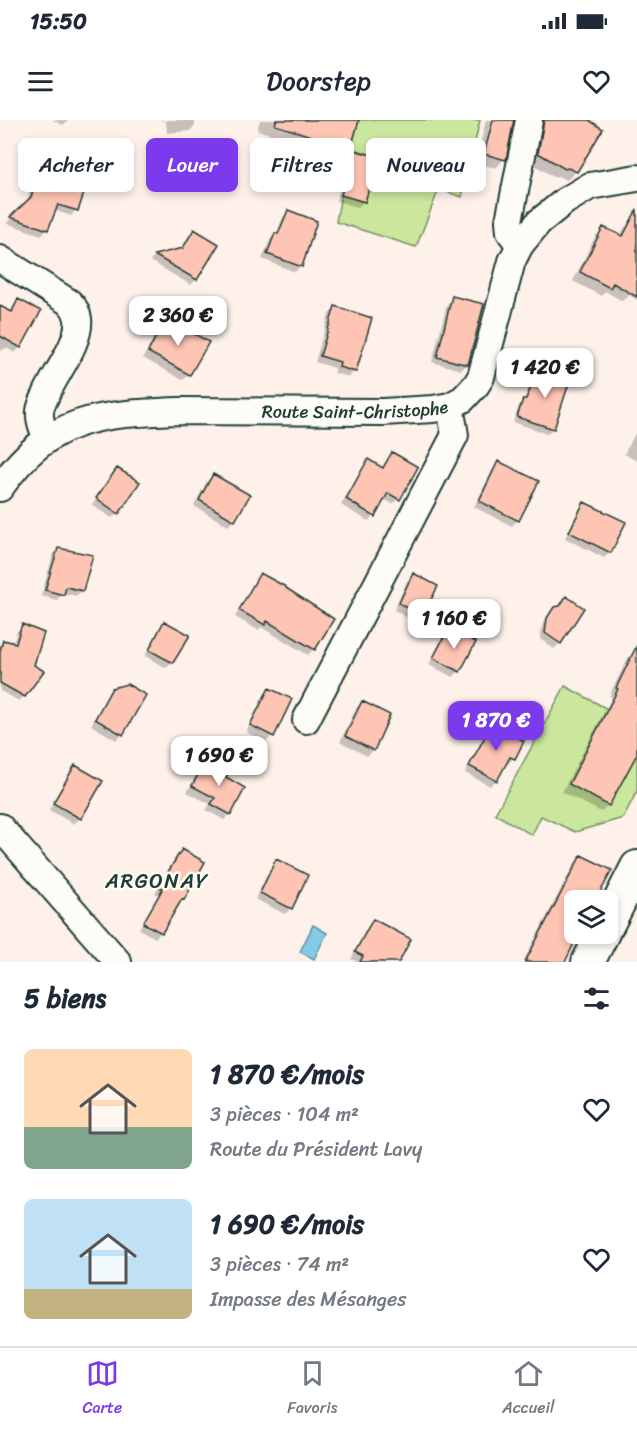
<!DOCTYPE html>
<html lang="fr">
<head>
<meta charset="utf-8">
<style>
  body { margin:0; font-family:Sriracha,sans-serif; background:#f6f6f7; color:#1f2937; height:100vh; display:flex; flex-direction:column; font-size:22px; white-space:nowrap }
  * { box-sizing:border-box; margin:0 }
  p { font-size:20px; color:#747a83 }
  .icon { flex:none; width:33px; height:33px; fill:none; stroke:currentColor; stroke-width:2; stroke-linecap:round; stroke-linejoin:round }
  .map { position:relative; height:842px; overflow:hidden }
  .sheet { display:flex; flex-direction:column; background:#fff; flex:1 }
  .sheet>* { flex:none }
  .top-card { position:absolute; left:18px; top:18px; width:602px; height:54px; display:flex; gap:12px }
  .buttons { position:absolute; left:564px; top:770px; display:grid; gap:12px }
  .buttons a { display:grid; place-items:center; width:54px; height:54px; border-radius:9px; background:#fff; box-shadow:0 3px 9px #0003; font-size:30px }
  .price { position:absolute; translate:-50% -51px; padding:0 14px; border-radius:12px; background:#fff; color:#222; font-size:20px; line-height:39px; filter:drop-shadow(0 2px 3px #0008) }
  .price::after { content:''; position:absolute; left:50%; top:36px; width:18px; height:14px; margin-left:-9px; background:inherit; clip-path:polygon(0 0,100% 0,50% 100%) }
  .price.on { background:#7c3aed; color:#fff }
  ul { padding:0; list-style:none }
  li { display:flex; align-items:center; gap:18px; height:150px; padding:0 24px }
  li span { display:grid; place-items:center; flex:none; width:168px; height:120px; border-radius:9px; color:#555 }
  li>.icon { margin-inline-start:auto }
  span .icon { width:72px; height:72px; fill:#fffc; stroke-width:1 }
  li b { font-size:26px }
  h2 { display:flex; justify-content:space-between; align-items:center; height:72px; padding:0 24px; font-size:26px }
  .pill { padding:0 21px; border-radius:9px; background:#fff; box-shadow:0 3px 9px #0003; font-size:21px; line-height:54px }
  .pill.on { background:#7c3aed; color:#fff }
  .status { display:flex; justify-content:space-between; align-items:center; height:42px; padding:0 30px; background:#fff; direction:ltr }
  .status svg { height:16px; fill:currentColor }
  header { display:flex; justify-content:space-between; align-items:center; height:78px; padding:0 24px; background:#fff; font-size:27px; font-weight:600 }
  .dock { display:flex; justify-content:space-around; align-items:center; height:84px; border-top:2px solid #e0e1e3; background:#fff; font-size:16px; color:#747a83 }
  .dock a { display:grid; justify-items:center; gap:3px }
  .dock .on { color:#7c3aed }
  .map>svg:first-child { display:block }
  .green { fill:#cbe69d; stroke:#759268; stroke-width:1.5 }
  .water { fill:#85cbe6; stroke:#5c929f; stroke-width:1.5 }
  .shadow { fill:#0003 }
  .building { fill:#ffc5b4; stroke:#1f3d34; stroke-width:1.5 }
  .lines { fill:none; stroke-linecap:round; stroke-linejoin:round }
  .minor-casing { stroke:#1f3d34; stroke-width:30 }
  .tertiary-casing { stroke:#1f3d34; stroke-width:36 }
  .minor { stroke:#fdfcf7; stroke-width:26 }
  .tertiary { stroke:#fdfcf7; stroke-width:32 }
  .labels { text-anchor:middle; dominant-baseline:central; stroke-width:5; stroke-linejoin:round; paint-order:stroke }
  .street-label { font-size:18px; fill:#1f3d34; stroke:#fdfcf7 }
  .quarter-label { font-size:21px; letter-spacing:1.5px; fill:#1f3d34; stroke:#fdfcf7 }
</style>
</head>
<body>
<div class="status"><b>15:50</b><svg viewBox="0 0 49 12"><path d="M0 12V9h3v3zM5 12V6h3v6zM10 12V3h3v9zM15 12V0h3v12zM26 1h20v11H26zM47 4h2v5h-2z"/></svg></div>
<header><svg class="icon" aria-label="menu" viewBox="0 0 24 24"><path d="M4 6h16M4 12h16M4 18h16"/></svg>Doorstep<svg class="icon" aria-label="heart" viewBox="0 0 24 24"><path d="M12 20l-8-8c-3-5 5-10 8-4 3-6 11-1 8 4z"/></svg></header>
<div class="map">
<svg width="637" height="842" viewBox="0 0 637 842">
  <rect width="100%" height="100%" fill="#fdf1ea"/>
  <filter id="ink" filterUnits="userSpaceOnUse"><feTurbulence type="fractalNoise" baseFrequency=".0167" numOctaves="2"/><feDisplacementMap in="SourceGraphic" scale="12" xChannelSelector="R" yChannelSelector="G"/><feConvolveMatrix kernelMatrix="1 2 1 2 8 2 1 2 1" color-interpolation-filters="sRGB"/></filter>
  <g filter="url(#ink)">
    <path class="green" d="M359,0H480L462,77L439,69L416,127L336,102L341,75L365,82L378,37L351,28Z
      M565,566L637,605V671L623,698L575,712L541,696L532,715L495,694Z"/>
    <path class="water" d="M313,805L327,813L314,839L300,832Z"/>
    <path class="shadow" d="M52,0H68L63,5Z
      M161,0H195V5L190,11L167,13L166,0L161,1Z
      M260,0H358L350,27L341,36L257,10Z
      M486,0H512L504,39L496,48L476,43Z
      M532,0H593L591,3L576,51L567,60L558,56L555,58L530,42Z
      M355,32L364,81L358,87L336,81L349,38Z
      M40,55L76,90L71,96L54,90L47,110L41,115L6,103L26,84L34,60Z
      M288,92L315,102L300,146L295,152L262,139L270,120L276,114L283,97Z
      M632,100L637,103V180L629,175L622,181L605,171L601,176L573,161L595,117L604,109L620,116L624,108Z
      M194,111L196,160L191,165L150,141L155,136L181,130L188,117Z
      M453,178L467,244L461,250L432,242L447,184Z
      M19,181L20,227L15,233L6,228L2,230L0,233V188L10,193L13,186Z
      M335,188L355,251L349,257L334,253L335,248L315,242L329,194Z
      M166,200L206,222L188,255L183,260L143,238L160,205Z
      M539,250L553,308L547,314L513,302L519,286L523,282L534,255Z
      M637,310V341L624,334Z
      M392,333L399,379L393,384L383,379L374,396L368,401L341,385L363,347L368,341L381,349L387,339Z
      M498,343L518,400L512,406L474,387L493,349Z
      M118,349V393L112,398L92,385L112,355Z
      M213,356L234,400L228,406L194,386L207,361Z
      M584,383L610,432L604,438L565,418L579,389Z
      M59,429L82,471L76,476L63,473L57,480L41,476L53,435Z
      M261,454L314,529L308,535L261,507L258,510L235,497L255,460Z
      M413,455L421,496L415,502L394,490L407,461Z
      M566,478L560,523L554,529L540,519L542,506L548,495L554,489L558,488Z
      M164,503L172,542L166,548L145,536L159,509Z
      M22,506L24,576L19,581L0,571V525L4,521L13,524L17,511Z
      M449,510L459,551L453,557L429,545L443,515Z
      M636,530H637V630L608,685L601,692L562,672L612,577L609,576L628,538Z
      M113,569L122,614L116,620L91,605L107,576Z
      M269,570L272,616L266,622L246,612L263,576Z
      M362,582L388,596L373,631L367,636L340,622L356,588Z
      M492,606L522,622L513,638L508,644L505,643L496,660L490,666L465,653L486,612Z
      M206,642L224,658L230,694L224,700L206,690L210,684L187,672L200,648Z
      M74,650L101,661L80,698L74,704L49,690L68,656Z
      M182,730L183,779L176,785L161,812L155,818L139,809L158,775L155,773L176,736Z
      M581,736L595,780H574V813H578L563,842H523L574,744Z
      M276,741L306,755L291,788L285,794L255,779L271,747Z
      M373,801L397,842H357L351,839L367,807Z"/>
    <path class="building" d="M276,0H359L351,28L275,5Z
      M493,0H514L506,40L484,34Z
      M544,0H589L603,9L577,52L568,48L565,49L538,33Z
      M354,30L378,37L365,82L341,75Z
      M39,53L54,58L55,56L86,67L78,91L58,85L48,110L10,97L31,77Z
      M637,89V177L613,163L610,168L580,152L603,107L623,116Z
      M288,90L317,101L302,147L267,134L275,113L278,114Z
      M194,109L219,124L197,160L154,135L183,128Z
      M452,176L484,184L468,245L437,237Z
      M18,179L41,191L21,228L0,216V186L12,192Z
      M335,186L372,198L356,252L339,247L340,242L320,236Z
      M166,198L209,222L190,255L148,232Z
      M539,248L570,260L554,309L517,297L523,279H526Z
      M392,332L418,347L400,380L388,373L375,397L346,379L368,339L383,348Z
      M498,341L539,361L519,401L479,381Z
      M117,348L140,362L119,394L96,378Z
      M213,354L250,375L235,401L199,380Z
      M584,382L626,402L611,433L569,412Z
      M58,428L93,435L83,471L66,467L64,475L45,470Z
      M260,453L286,467V468L334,499L315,530L267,501L265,505L239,490Z
      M413,453L438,466L422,497L399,483Z
      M566,476L584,488L561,524L545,513L547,498L554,487L560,486Z
      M164,501L190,515L173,543L149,530Z
      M22,504L44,513L34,545L44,551L25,577L0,563V531L3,520L16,523Z
      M449,508L476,522L460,552L433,538Z
      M637,525V634L609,686L569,664L618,569L616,568Z
      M127,564L146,575L123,615L95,599L112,568Z
      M269,568L292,579L274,617L250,605Z
      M362,581L390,595L374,631L345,616Z
      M492,604L524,621L515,639L510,637L497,661L469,646Z
      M206,640L228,653L226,657L245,668L231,695L211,684L215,678L192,666Z
      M75,645L103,661L81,699L53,683Z
      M182,729L205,742L184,780L182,779L162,813L143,803L163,768L159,767Z
      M581,735L612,750L596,780H574V813H579L565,842H525Z
      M276,739L308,755L292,789L260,773Z
      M373,799L411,819L399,842H360L363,836L355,832Z"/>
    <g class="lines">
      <g class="minor-casing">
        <g id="minor">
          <path d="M520,125L510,112L509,101L529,0"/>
          <path d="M0,139L70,183C74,187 77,192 78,199C81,221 55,254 46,275C44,280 40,286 40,292C39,301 44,311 47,319"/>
          <path id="s1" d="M0,368C50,296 99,294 180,291L383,292L433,289L450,286L463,279L476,265L481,257L512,141L520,125L539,102L565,81L590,66L637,58"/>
          <path d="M306,600L455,315L450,286"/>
          <path d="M0,707L118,842"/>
        </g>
      </g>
      <g class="tertiary-casing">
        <path id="tertiary" d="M608,804L637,747
          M588,842L603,813"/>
      </g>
      <use href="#minor" class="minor"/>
      <use href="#tertiary" class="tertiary"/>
    </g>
  </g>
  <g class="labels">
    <g class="street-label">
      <text stroke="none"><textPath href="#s1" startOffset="381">Route Saint-Christophe</textPath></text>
    </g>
    <g class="quarter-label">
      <text x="157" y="761">ARGONAY</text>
    </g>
  </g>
</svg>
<div class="buttons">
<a><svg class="icon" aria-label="layers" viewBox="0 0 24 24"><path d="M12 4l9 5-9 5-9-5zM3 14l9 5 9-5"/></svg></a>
</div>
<b class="price" style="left:178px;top:227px">2 360 €</b>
<b class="price" style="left:545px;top:279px">1 420 €</b>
<b class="price" style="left:454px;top:530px">1 160 €</b>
<b class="price on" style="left:496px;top:632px">1 870 €</b>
<b class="price" style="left:219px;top:667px">1 690 €</b>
<div class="top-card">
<a class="pill">Acheter</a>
<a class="pill on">Louer</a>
<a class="pill">Filtres</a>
<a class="pill">Nouveau</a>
</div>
</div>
<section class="sheet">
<h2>5 biens<svg class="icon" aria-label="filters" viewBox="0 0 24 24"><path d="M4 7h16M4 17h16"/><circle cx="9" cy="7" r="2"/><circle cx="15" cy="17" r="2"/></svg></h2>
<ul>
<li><span style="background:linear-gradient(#ffd9b3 65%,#7fa58c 0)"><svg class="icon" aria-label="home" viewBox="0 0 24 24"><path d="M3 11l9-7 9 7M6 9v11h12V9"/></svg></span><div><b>1 870 €/mois</b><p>3 pièces · 104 m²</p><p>Route du Président Lavy</p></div><svg class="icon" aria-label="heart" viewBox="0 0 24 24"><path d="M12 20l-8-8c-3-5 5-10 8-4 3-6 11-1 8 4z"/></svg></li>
<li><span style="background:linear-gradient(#bfe0f5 75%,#c2b280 0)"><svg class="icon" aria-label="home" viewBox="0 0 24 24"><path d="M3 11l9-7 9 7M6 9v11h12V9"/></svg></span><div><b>1 690 €/mois</b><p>3 pièces · 74 m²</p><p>Impasse des Mésanges</p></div><svg class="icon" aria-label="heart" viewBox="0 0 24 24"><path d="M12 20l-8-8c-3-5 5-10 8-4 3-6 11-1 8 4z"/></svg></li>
</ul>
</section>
<nav class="dock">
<a class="on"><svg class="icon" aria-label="map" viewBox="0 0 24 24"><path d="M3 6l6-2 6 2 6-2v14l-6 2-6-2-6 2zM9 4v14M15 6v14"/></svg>Carte</a>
<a><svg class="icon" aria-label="saved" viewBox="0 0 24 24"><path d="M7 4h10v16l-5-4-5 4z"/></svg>Favoris</a>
<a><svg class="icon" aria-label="home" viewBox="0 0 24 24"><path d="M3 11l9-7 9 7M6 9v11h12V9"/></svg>Accueil</a>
</nav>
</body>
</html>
